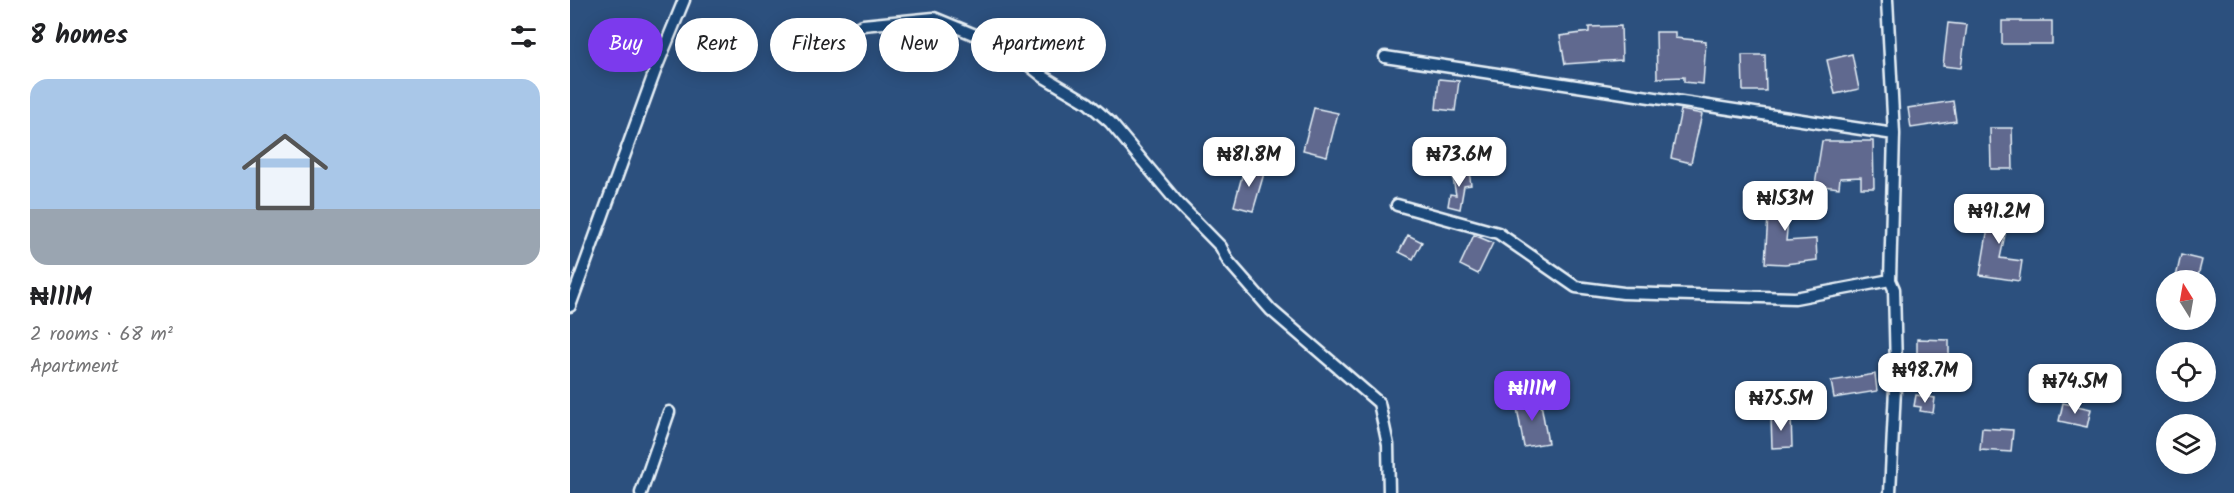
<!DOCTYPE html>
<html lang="en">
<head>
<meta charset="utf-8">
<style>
  body { margin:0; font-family:Kalam,sans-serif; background:#f2f2f2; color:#202124; height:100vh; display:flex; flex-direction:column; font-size:22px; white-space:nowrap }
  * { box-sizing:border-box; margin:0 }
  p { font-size:20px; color:#757577 }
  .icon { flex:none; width:33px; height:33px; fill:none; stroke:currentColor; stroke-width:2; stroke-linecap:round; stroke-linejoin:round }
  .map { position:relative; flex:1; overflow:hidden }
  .details { display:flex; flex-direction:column; background:#fff; width:570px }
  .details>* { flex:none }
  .top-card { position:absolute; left:18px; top:18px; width:570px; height:54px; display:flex; gap:12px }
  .needle { width:39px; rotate:349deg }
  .fabs { position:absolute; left:1586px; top:270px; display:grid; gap:12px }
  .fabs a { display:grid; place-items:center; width:60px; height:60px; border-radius:50%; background:#fff; box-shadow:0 3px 15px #0003; font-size:30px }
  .price { position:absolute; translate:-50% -51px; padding:0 14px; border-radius:12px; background:#fff; color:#222; font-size:20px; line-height:39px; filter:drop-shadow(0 2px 3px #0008) }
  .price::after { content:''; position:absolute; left:50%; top:36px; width:18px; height:14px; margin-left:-9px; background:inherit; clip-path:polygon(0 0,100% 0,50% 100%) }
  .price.selected { background:#7c3aed; color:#fff }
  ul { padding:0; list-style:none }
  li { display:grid; align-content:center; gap:12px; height:318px; padding:0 30px }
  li+li { border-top:2px solid #e0e0e0 }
  li span { display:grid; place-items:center; height:186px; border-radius:18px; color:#555 }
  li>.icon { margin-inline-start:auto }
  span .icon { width:108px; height:108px; fill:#fffc; stroke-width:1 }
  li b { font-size:26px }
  h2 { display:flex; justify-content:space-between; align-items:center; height:72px; padding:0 30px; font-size:26px }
  .pill { padding:0 21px; border-radius:27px; background:#fff; box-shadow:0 3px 15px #0003; font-size:21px; line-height:54px }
  .pill.selected { background:#7c3aed; color:#fff }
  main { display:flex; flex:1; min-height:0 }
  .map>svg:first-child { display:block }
  .building { fill:#61698f; stroke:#e8f1f8; stroke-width:1.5 }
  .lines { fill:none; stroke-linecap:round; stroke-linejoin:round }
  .street-casing { stroke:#e8f1f8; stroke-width:15 }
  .street { stroke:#1f4a7a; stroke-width:10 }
</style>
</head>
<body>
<main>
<section class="details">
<h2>8 homes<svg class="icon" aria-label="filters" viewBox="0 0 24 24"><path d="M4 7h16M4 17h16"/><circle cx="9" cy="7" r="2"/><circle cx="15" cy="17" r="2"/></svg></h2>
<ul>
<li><span style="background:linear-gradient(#a9c7e8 70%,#9aa5b1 0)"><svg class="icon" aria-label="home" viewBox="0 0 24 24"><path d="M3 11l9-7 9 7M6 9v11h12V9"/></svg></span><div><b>₦111M</b><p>2 rooms · 68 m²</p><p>Apartment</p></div></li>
</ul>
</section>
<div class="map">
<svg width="1664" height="493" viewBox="0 0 1664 493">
  <rect width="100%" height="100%" fill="#2c507e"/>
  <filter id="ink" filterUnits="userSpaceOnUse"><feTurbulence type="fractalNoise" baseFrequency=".0167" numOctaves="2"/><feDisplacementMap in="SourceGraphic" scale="12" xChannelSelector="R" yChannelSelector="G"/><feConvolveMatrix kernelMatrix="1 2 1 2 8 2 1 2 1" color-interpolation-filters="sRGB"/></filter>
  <g filter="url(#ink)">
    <path class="building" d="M1432,21H1482V44H1432Z
      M1378,23L1397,25L1391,68L1373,66Z
      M1051,26L1052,60L995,64L990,36L1019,32V27Z
      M1086,32H1105V38L1136,41L1133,84L1114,82V77L1087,78Z
      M1282,54L1289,89L1265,94L1257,60Z
      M1172,55H1195L1196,91H1173Z
      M869,79L889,81L885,111L866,109Z
      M1383,101L1386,121L1341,128L1338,108Z
      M744,108L768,113L757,156L733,150Z
      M1111,110L1132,114L1121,163L1101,158Z
      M1420,128H1442L1443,169H1421Z
      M1252,141H1303L1304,188H1291V177L1270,178L1269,188L1245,185Z
      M675,165L695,170L683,211L664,206Z
      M899,171L901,185L894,186L890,209L878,206L880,194L886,195L882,173Z
      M1200,184L1221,186L1216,241L1246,239L1247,260L1215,264L1195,263Z
      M1423,198L1442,202L1430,258L1452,261L1449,281L1410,275Z
      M838,235L852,242L843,259L829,252Z
      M904,235L923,243L908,274L890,265Z
      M1611,255L1632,260L1627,280L1606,277Z
      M1347,339L1379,340V360L1347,359Z
      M1305,374L1307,391L1264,398L1261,381Z
      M1346,395L1365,398L1363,413L1350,411L1351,407L1344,406Z
      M970,398L978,443L954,447L946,402Z
      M1493,403L1521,409L1517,427L1489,421Z
      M1201,416H1221L1222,447L1202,448Z
      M1412,428L1443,430L1441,452L1410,450Z"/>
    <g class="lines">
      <g class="street-casing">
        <path id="street" d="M1317,0L1324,134L1320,280L1324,289L1326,368L1320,493
          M238,46L293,25L364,18L437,48L474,77L518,103L540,122L607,202L651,247L658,261L701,310L809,403L818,445L819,493
          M815,57L1324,134
          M827,205L928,233L1006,287L1053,293L1225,298L1320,280
          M0,306L85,71L114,0
          M71,493L99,412"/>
      </g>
      <use href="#street" class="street"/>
    </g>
  </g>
</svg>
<div class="fabs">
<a><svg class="needle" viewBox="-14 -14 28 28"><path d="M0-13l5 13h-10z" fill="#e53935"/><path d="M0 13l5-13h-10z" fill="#757577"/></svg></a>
<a><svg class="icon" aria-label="locate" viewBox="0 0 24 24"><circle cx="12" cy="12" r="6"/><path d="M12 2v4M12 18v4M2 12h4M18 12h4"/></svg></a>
<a><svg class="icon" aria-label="layers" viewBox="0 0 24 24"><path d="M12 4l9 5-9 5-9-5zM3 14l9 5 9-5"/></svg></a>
</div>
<b class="price" style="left:679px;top:188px">₦81.8M</b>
<b class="price" style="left:889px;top:188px">₦73.6M</b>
<b class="price" style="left:1215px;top:232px">₦153M</b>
<b class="price" style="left:1429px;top:245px">₦91.2M</b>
<b class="price" style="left:1355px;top:404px">₦98.7M</b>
<b class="price" style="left:1505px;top:415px">₦74.5M</b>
<b class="price selected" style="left:962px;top:422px">₦111M</b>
<b class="price" style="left:1211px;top:432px">₦75.5M</b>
<div class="top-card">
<a class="pill selected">Buy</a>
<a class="pill">Rent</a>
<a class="pill">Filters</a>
<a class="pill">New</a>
<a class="pill">Apartment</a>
</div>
</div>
</main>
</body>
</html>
